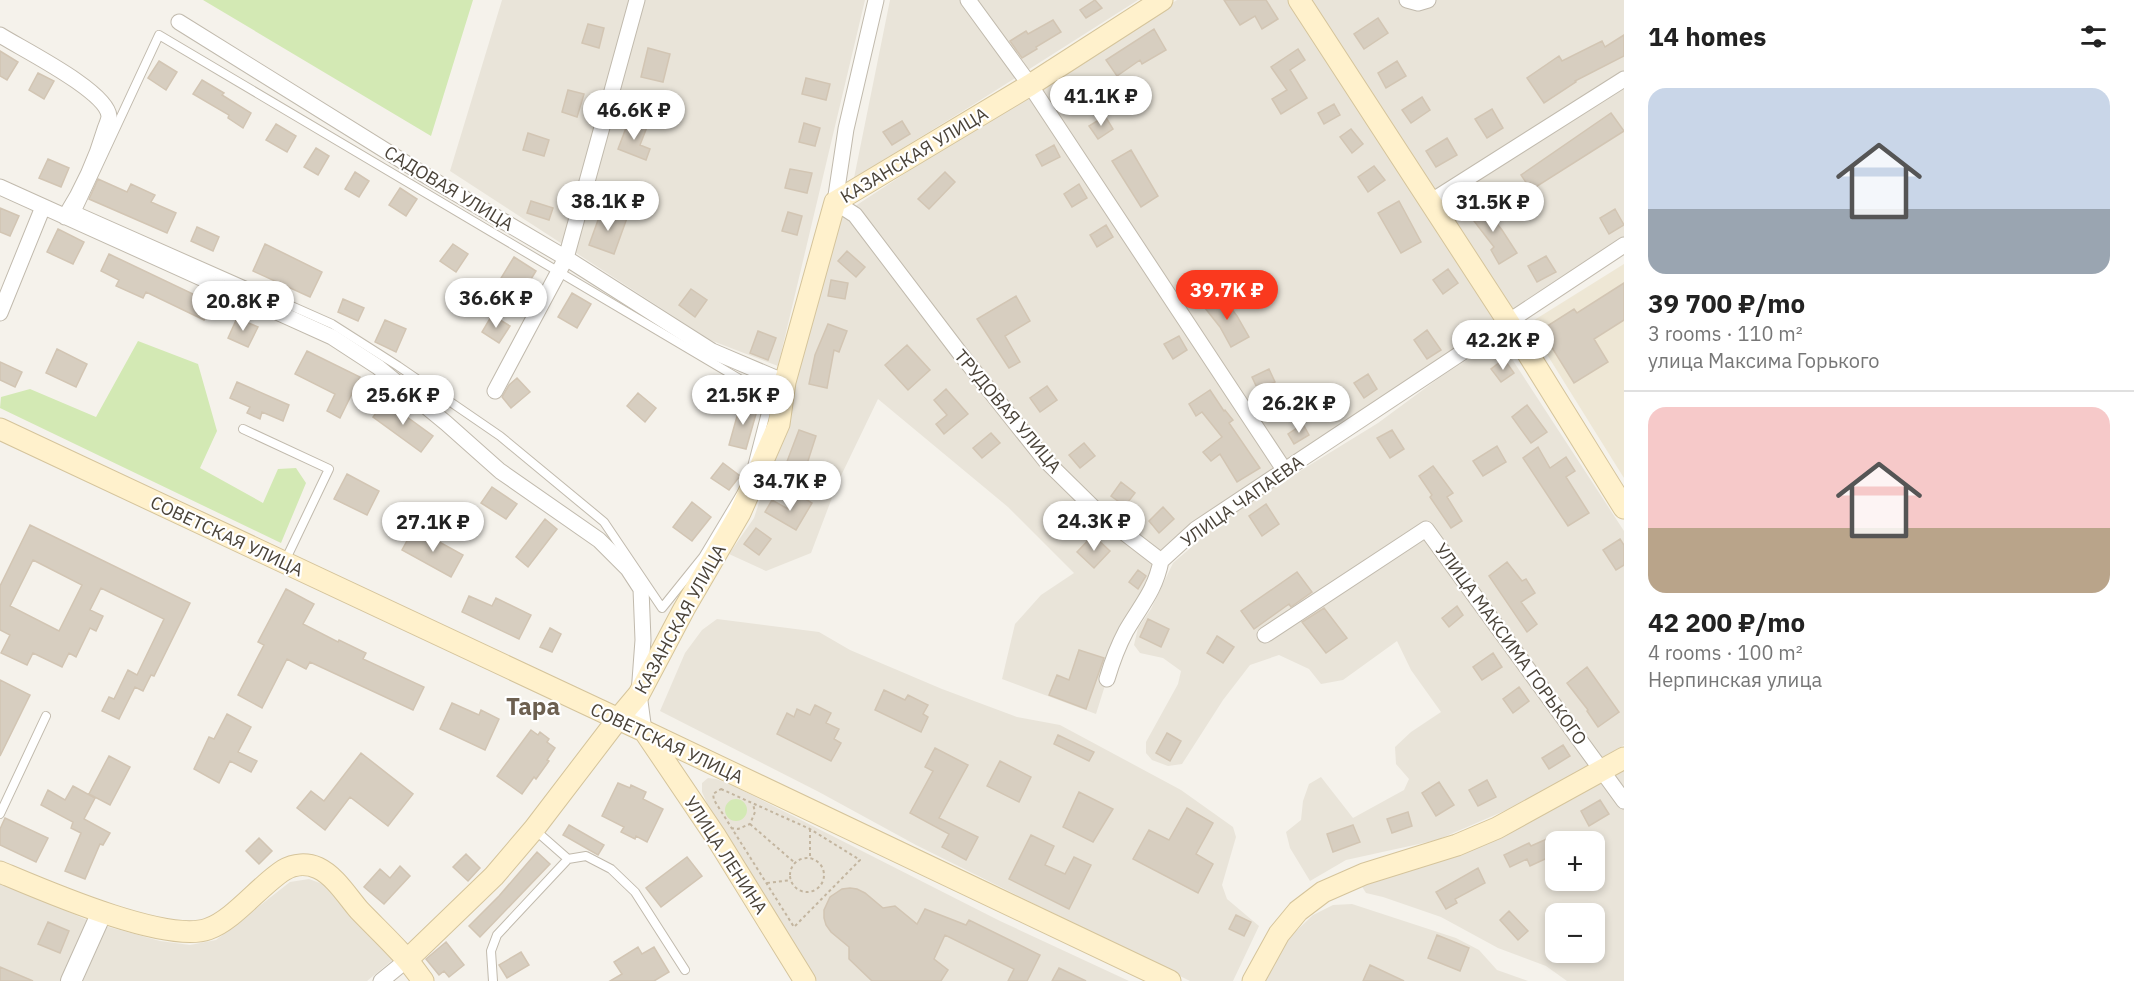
<!DOCTYPE html>
<html lang="en">
<head>
<meta charset="utf-8">
<style>
  body { margin:0; font-family:"IBM Plex Sans",sans-serif; background:#f2f2f2; color:#222; height:100vh; display:flex; flex-direction:column; font-size:22px; white-space:nowrap }
  * { box-sizing:border-box; margin:0 }
  p { font-size:20px; color:#767676 }
  .icon { flex:none; width:33px; height:33px; fill:none; stroke:currentColor; stroke-width:2; stroke-linecap:round; stroke-linejoin:round }
  .map { position:relative; flex:1; overflow:hidden }
  .side { display:flex; flex-direction:column; background:#fff; width:510px }
  .side>* { flex:none }
  .controls { position:absolute; left:1545px; top:831px; display:grid; gap:12px }
  .controls a { display:grid; place-items:center; width:60px; height:60px; border-radius:12px; background:#fff; box-shadow:0 3px 9px #0003; font-size:30px }
  .price { position:absolute; translate:-50% -51px; padding:0 14px; border-radius:21px; background:#fff; color:#222; font-size:20px; line-height:39px; filter:drop-shadow(0 2px 3px #0008) }
  .price::after { content:''; position:absolute; left:50%; top:36px; width:18px; height:14px; margin-left:-9px; background:inherit; clip-path:polygon(0 0,100% 0,50% 100%) }
  .price.on { background:#fa391e; color:#fff }
  ul { padding:0; list-style:none }
  li { display:grid; align-content:center; gap:12px; height:318px; padding:0 24px }
  li+li { border-top:2px solid #e0e0e0 }
  li span { display:grid; place-items:center; height:186px; border-radius:18px; color:#555 }
  li>.icon { margin-inline-start:auto }
  span .icon { width:108px; height:108px; fill:#fffc; stroke-width:1 }
  li b { font-size:26px }
  h2 { display:flex; justify-content:space-between; align-items:center; height:72px; padding:0 24px; font-size:26px }
  main { display:flex; flex:1; min-height:0 }
  .map>svg:first-child { display:block }
  .residential { fill:#e9e4d9; fill-rule:evenodd }
  .education { fill:#eee7d5 }
  .green { fill:#d3e9b4 }
  .building { fill:#d7cec0; stroke:#d2c5b3; stroke-width:1.5; fill-rule:evenodd }
  .lines { fill:none; stroke-linecap:round; stroke-linejoin:round }
  .service-casing { stroke:#c1baad; stroke-width:10 }
  .minor-casing { stroke:#c1baad; stroke-width:17 }
  .tertiary-casing { stroke:#c1baad; stroke-width:22 }
  .secondary-casing { stroke:#d5c49b; stroke-width:23 }
  .path { stroke:#c3b59f; stroke-width:2; stroke-dasharray:3 3; stroke-linecap:butt }
  .service { stroke:#fff; stroke-width:8 }
  .minor { stroke:#fff; stroke-width:15 }
  .tertiary { stroke:#fff; stroke-width:20 }
  .secondary { stroke:#fff1cc; stroke-width:21 }
  .labels { text-anchor:middle; dominant-baseline:central; stroke-width:4.5; stroke-linejoin:round; paint-order:stroke }
  .street-label { font-size:18px; fill:#4a4339; stroke:#fff }
  .district-label { font-size:24px; font-weight:bold; fill:#6d6050; stroke:#fff }
</style>
</head>
<body>
<main>
<div class="map">
<svg width="1624" height="981" viewBox="0 0 1624 981">
  <rect width="100%" height="100%" fill="#f5f2eb"/>
  <path class="residential" d="M502,0H865L778,366L710,340L450,171Z
    M890,0H1138L971,106L854,178Z
    M1177,0H1624V245L1161,561L1107,679L1096,714L1002,679L1015,624L1041,595L1074,573L1008,507L878,399L838,482L811,553L766,571L729,554L754,518L776,451L840,216L1014,102Z
    M1499,339L1624,531V745L1525,802L1437,840L1346,860L1310,881L1290,848L1286,832L1301,820L1303,801L1309,784L1321,777L1353,818L1404,790L1409,779L1396,764L1395,747L1411,732L1441,712L1411,670L1397,641L1343,680L1321,684L1309,669L1279,655L1250,665L1223,700L1182,764L1168,766L1152,760L1146,753V742L1178,684L1181,671L1163,658L1140,653L1134,645L1138,628L1151,609L1173,563L1230,514L1378,423L1439,378Z
    M717,619L819,632L850,650L942,689L1017,717L1060,725L1181,790L1233,827L1236,837L1222,885L1227,899L1259,926L1233,981H1190L916,845L819,792L660,711L685,653L702,630Z
    M1624,766V981H1567L1546,966L1498,948L1441,917L1383,897L1366,893L1361,885ZM1556,842H1594V880H1556ZM1556,914H1594V952H1556Z
    M708,778L716,779L732,785L1000,921L1129,981H817L710,810L702,792V783Z
    M309,879L328,886L395,958L367,981H80L105,926L160,941L190,945L216,940L290,882Z
    M0,881L89,921L62,981H0Z
    M1352,904L1456,938L1479,950L1497,970L1528,981H1262L1290,937L1313,915L1333,905Z"/>
  <path class="education" d="M1624,264V478L1528,324Z"/>
  <path class="green" d="M203,0H473L431,136Z
    M138,341L198,364L217,431L200,468L263,503L278,469L296,468L306,483L281,543L0,408L1,397L30,389L96,417Z
    M725 810a11 11 0 1 1 22 0a11 11 0 1 1-22 0Z"/>
  <path class="building" d="M1095,0L1102,8L1086,18L1080,10Z
    M1224,0H1266L1278,19L1262,29L1255,16L1240,25Z
    M1378,18L1388,33L1364,49L1354,34Z
    M1053,20L1061,32L1036,47L1037,49L1022,58L1010,41L1026,31L1028,34Z
    M588,24L604,28L599,48L582,43Z
    M1154,29L1166,50L1142,64L1140,60L1117,76L1106,60Z
    M1624,35V56L1575,81L1576,82L1544,103L1527,78L1559,56L1562,61L1602,41L1605,47Z
    M648,48L670,54L663,82L641,77Z
    M1298,49L1305,60L1290,70L1307,98L1281,114L1272,99L1287,90L1271,67Z
    M0,51L18,62L7,80L0,76Z
    M159,61L177,72L166,90L148,78Z
    M1397,61L1406,76L1386,88L1378,73Z
    M38,73L54,81L44,99L29,90Z
    M806,78L830,84L826,100L802,94Z
    M202,80L224,93L222,95L251,113L243,128L228,118L229,115L193,94Z
    M568,90L584,94L577,117L562,112Z
    M1422,97L1430,110L1411,123L1402,110Z
    M1334,104L1340,115L1324,124L1318,113Z
    M1492,109L1503,128L1487,138L1475,119Z
    M1611,113L1624,131L1531,190L1521,175Z
    M1105,116L1113,129L1098,139L1089,126Z
    M629,120L647,127L640,145L650,149L646,160L618,149Z
    M902,121L910,134L892,145L883,132Z
    M804,123L820,128L815,146L799,142Z
    M276,124L296,136L287,152L266,140Z
    M1351,129L1363,144L1352,153L1340,137Z
    M528,133L549,140L544,156L523,150Z
    M1447,138L1457,155L1436,167L1426,151Z
    M1054,145L1060,157L1042,166L1036,155Z
    M316,148L329,156L318,175L304,167Z
    M1131,150L1158,196L1141,207L1112,161Z
    M48,159L69,168L61,187L39,178Z
    M1374,166L1385,180L1368,192L1358,177Z
    M790,169L812,173L807,193L785,188Z
    M355,172L369,181L359,197L345,189Z
    M945,172L955,182L929,209L918,199Z
    M98,179L127,192L131,184L155,195L151,202L176,213L167,233L89,199Z
    M1079,184L1087,198L1072,207L1064,194Z
    M400,188L417,199L406,216L389,205Z
    M531,201L553,208L549,220L527,213Z
    M1399,201L1421,242L1401,253L1378,213Z
    M1480,202L1502,230L1517,253L1499,264L1491,250L1494,247L1467,212Z
    M0,208L19,216L10,236L0,232Z
    M602,209L627,218L614,254L589,245Z
    M1615,209L1624,225L1609,234L1600,218Z
    M788,212L802,216L797,235L782,231Z
    M1106,225L1113,237L1097,247L1090,235Z
    M197,227L219,237L213,251L191,241Z
    M58,229L84,242L73,264L47,252Z
    M265,244L322,272L310,297L253,271Z
    M453,244L468,254L456,272L440,261Z
    M847,251L865,267L856,277L838,261Z
    M109,254L212,303L204,320L146,292L143,298L116,286L119,280L101,271Z
    M1546,256L1556,272L1537,282L1528,266Z
    M514,257L536,271L517,302L495,288Z
    M1448,269L1458,283L1443,294L1433,280Z
    M831,280L848,283L845,299L828,296Z
    M1624,283V320L1594,339L1608,362L1574,383L1541,330L1574,309L1577,313Z
    M691,289L707,300L695,317L679,305Z
    M572,293L591,304L577,328L558,317Z
    M1221,295L1237,316L1249,337L1231,347L1220,327L1205,308Z
    M1016,296L1030,321L1005,336L1020,362L1009,368L977,319Z
    M343,299L364,308L358,321L338,312Z
    M492,315L510,326L499,343L482,332Z
    M237,318L258,327L248,347L228,338Z
    M385,320L406,329L396,352L375,342Z
    M828,324L847,331L839,352L834,350L827,388L809,384L815,355Z
    M1427,330L1441,350L1427,359L1414,340Z
    M758,331L776,338L768,360L750,353Z
    M1179,336L1187,350L1173,359L1164,344Z
    M907,345L930,370L908,390L885,365Z
    M57,349L87,364L76,387L46,373Z
    M307,351L360,377L340,418L327,411L335,394L295,374Z
    M1504,359L1514,373L1501,382L1491,369Z
    M0,362L22,372L15,387L0,380Z
    M1269,369L1275,382L1258,390L1252,377Z
    M1368,374L1377,389L1364,398L1354,383Z
    M517,378L530,392L511,408L502,397L509,385Z
    M237,382L289,405L283,421L262,412L260,419L247,413L250,407L230,398Z
    M1047,386L1057,400L1040,412L1030,398Z
    M946,389L968,414L944,434L936,424L947,415L934,400Z
    M1210,390L1224,411L1225,410L1233,420L1229,423L1260,468L1237,482L1220,454L1211,461L1203,452L1222,437L1202,412L1196,416L1189,404Z
    M638,393L656,408L645,422L627,406Z
    M385,401L433,436L421,452L373,417Z
    M741,402L758,407L746,449L729,445Z
    M1527,405L1547,432L1531,443L1512,417Z
    M1303,424L1309,435L1294,444L1288,434Z
    M799,430L816,436L806,467L815,471L809,484L783,472Z
    M1392,430L1404,449L1390,458L1377,438Z
    M991,433L1000,443L982,458L973,448Z
    M1084,443L1095,456L1080,468L1069,455Z
    M1497,446L1506,462L1483,476L1473,461Z
    M1538,447L1550,468L1566,457L1575,471L1566,477L1589,513L1568,526L1523,458Z
    M723,463L740,476L729,490L711,478Z
    M1433,466L1453,493L1447,497L1462,521L1451,528L1430,497L1432,495L1419,476Z
    M347,474L379,491L367,515L334,499Z
    M1121,482L1135,493L1125,506L1111,496Z
    M492,487L517,504L506,519L481,503Z
    M797,494L812,503L796,530L765,512L772,500L788,509Z
    M692,502L711,517L692,541L673,527Z
    M1266,504L1279,524L1262,536L1249,516Z
    M1163,507L1174,519L1159,533L1149,521Z
    M545,519L557,529L528,567L516,557Z
    M30,525L190,603L154,676L151,675L143,691L135,687L119,719L102,711L109,697L114,699L128,670L137,675L164,619L101,588L90,610L103,616L96,631L90,628L76,657L69,653L62,667L33,653L27,665L1,653L10,635L0,630V586ZM33,560L82,585L59,631L10,606Z
    M414,528L463,555L451,577L402,550Z
    M756,528L771,539L759,555L744,544Z
    M1093,535L1110,551L1094,568L1077,552Z
    M1620,539L1624,545V565L1616,570L1603,550Z
    M1507,562L1522,581L1526,579L1535,593L1521,602L1537,624L1527,632L1489,576Z
    M1138,570L1146,576L1138,589L1129,582Z
    M1297,572L1312,592L1291,607L1289,604L1254,629L1241,611Z
    M286,589L314,604L303,624L338,642L339,640L366,653L363,659L424,687L413,710L310,662L306,669L287,659L262,708L238,695L264,645L258,642Z
    M469,596L492,606L496,598L531,615L519,639L462,612Z
    M1457,606L1463,615L1449,627L1442,618Z
    M1324,608L1347,638L1326,653L1302,622Z
    M1148,619L1169,629L1161,647L1140,637Z
    M550,628L561,634L552,652L540,647Z
    M1217,636L1234,647L1223,663L1207,653Z
    M1079,650L1104,658L1086,709L1049,695L1057,675L1069,680Z
    M1493,653L1502,667L1482,680L1473,667Z
    M1587,667L1619,712L1598,727L1587,711L1588,710L1567,683Z
    M0,680L30,695L0,756Z
    M1519,687L1529,701L1513,713L1503,699Z
    M884,690L905,700L908,695L928,705L923,714L928,717L921,732L875,710Z
    M452,703L479,715L481,710L499,719L485,750L440,729Z
    M815,705L831,713L826,723L839,729L834,739L841,743L831,761L777,734L787,713L794,717L797,709L810,715Z
    M227,714L251,727L238,752L257,761L251,772L230,761L219,783L194,769L209,737L214,739Z
    M531,730L538,735L540,732L549,739L547,742L555,748L547,760L549,761L536,779L534,777L522,794L497,776Z
    M1167,733L1181,741L1170,761L1156,753Z
    M1058,735L1094,752L1089,761L1054,744Z
    M1563,745L1570,756L1549,769L1542,758Z
    M935,748L968,765L939,818L978,837L966,860L942,847L949,834L910,813L933,771L925,767Z
    M361,753L413,794L388,826L350,797L325,830L297,808L311,791L324,801Z
    M109,756L130,767L110,805L89,794Z
    M1000,761L1031,777L1019,802L987,786Z
    M1487,780L1496,797L1478,806L1469,790Z
    M1439,782L1454,805L1436,816L1422,793Z
    M618,783L630,788L631,785L646,792L643,799L663,809L647,842L636,836L635,839L621,832L624,827L602,816Z
    M73,786L95,798L84,819L110,833L103,845L100,844L85,879L65,871L81,833L71,828L73,822L41,805L48,790L65,800Z
    M1079,792L1113,809L1093,842L1063,827Z
    M1600,800L1609,814L1589,826L1581,811Z
    M1187,808L1213,823L1196,854L1213,864L1198,893L1133,859L1149,830L1169,840Z
    M1408,812L1412,826L1392,833L1387,819Z
    M5,818L48,838L36,862L0,845V829Z
    M569,825L604,845L598,855L563,835Z
    M1353,825L1360,842L1333,852L1327,834Z
    M1031,835L1054,846L1045,865L1065,874L1074,857L1091,865L1069,909L1009,879Z
    M1556,835V854L1530,866L1527,859L1510,867L1504,855L1529,843L1531,846Z
    M259,838L272,851L259,864L246,851Z
    M537,852L550,864L480,937L469,926L499,896Z
    M466,854L480,868L468,881L453,867Z
    M687,857L702,876L661,907L646,888Z
    M400,866L410,876L384,904L364,887L380,869L390,878Z
    M1478,868L1485,883L1455,899L1457,903L1446,909L1436,892Z
    M850,888L857,889L865,893L883,908L895,906L917,924L925,909L966,925L969,920L1040,955L1027,981H1008L1014,969L945,935L934,959L948,970L941,981H872L849,959V947L831,932L826,925L824,918V910L830,897L842,889Z
    M1509,911L1528,931L1518,940L1500,920Z
    M1236,915L1251,922L1244,936L1229,929Z
    M48,922L69,931L60,953L38,944Z
    M1437,935L1469,948L1460,971L1428,958Z
    M446,942L464,965L449,977L444,971L439,975L426,959Z
    M638,947L642,954L654,947L669,972L654,981H610L622,974L614,962Z
    M521,952L529,965L507,978L499,965Z
    M1370,965L1404,981H1363Z
    M0,967L33,981H0Z
    M1059,968L1086,981H1052Z"/>
  <g class="lines">
    <g class="service-casing">
      <path id="service" d="M159,35L770,397L748,482L703,557L662,608L604,522L500,436L398,366L332,324L77,211Z
        M243,429L329,469L285,561
        M0,814L46,716
        M535,830L568,859
        M493,981L491,951L497,935L568,859L586,856L611,869L635,892L685,970"/>
    </g>
    <g class="minor-casing">
      <path id="minor" d="M876,0L846,129L835,202L855,215L959,352L1045,460L1100,514L1161,561C1155,591 1141,605 1126,631C1118,646 1112,662 1107,679
        M968,0L1030,85L1285,471
        M1407,0L1418,3L1428,0
        M179,22L428,177L566,258L712,351L785,382
        M0,35C22,49 107,91 109,116C109,120 106,126 105,129C96,160 82,190 65,217
        M0,187L332,337L378,367L446,423L500,471L599,540L628,569L641,589L643,640L639,694L644,731
        M1430,202L1624,79
        M0,313L43,207
        M495,391L566,258L637,0
        M1161,561L1196,529L1624,245
        M1265,635L1426,529L1624,801
        M381,981L408,959"/>
    </g>
    <g class="tertiary-casing">
      <path id="tertiary" d="M71,981L102,912"/>
    </g>
    <g class="secondary-casing">
      <path id="secondary" d="M1299,0L1509,323L1624,508
        M0,429L644,731L1170,981
        M645,732L716,837L805,981
        M0,872C43,890 166,944 208,929C234,920 260,885 284,870C294,864 307,863 318,868C335,876 347,896 359,910C382,934 404,953 423,981
        M408,959L494,876L534,829L618,719L639,694L684,609L740,513L779,424L785,382L835,202L1030,85L1162,0
        M1253,981L1279,934L1298,911L1323,892L1364,874L1457,845L1497,828L1624,758"/>
    </g>
    <path class="path" d="M721,789L810,829L860,860L794,927L714,800L713,794Z
      M750,824L795,863
      M731,828L738,829L750,824L755,812L753,804
      M810,829V858
      M790 875a17 17 0 1 1 34 0a17 17 0 1 1-34 0Z
      M767,883L791,880"/>
    <use href="#service" class="service"/>
    <use href="#minor" class="minor"/>
    <use href="#tertiary" class="tertiary"/>
    <use href="#secondary" class="secondary"/>
  </g>
  <g class="labels">
    <g class="street-label">
      <text transform="translate(914 155) rotate(-31)">КАЗАНСКАЯ УЛИЦА</text>
      <text transform="translate(449 188) rotate(31)">САДОВАЯ УЛИЦА</text>
      <text transform="translate(1008 411) rotate(50)">ТРУДОВАЯ УЛИЦА</text>
      <text transform="translate(1242 501) rotate(-35)">УЛИЦА ЧАПАЕВА</text>
      <text transform="translate(227 536) rotate(25)">СОВЕТСКАЯ УЛИЦА</text>
      <text transform="translate(680 619) rotate(-61)">КАЗАНСКАЯ УЛИЦА</text>
      <text transform="translate(1511 644) rotate(54)">УЛИЦА МАКСИМА ГОРЬКОГО</text>
      <text transform="translate(667 743) rotate(25)">СОВЕТСКАЯ УЛИЦА</text>
      <text transform="translate(726 855) rotate(57)">УЛИЦА ЛЕНИНА</text>
    </g>
    <g class="district-label">
      <text x="533" y="706">Тара</text>
    </g>
  </g>
</svg>
<div class="controls">
<a>+</a>
<a>−</a>
</div>
<b class="price" style="left:1101px;top:127px">41.1K ₽</b>
<b class="price" style="left:634px;top:141px">46.6K ₽</b>
<b class="price" style="left:608px;top:232px">38.1K ₽</b>
<b class="price" style="left:1493px;top:233px">31.5K ₽</b>
<b class="price on" style="left:1227px;top:321px">39.7K ₽</b>
<b class="price" style="left:496px;top:329px">36.6K ₽</b>
<b class="price" style="left:243px;top:332px">20.8K ₽</b>
<b class="price" style="left:1503px;top:371px">42.2K ₽</b>
<b class="price" style="left:403px;top:426px">25.6K ₽</b>
<b class="price" style="left:743px;top:426px">21.5K ₽</b>
<b class="price" style="left:1299px;top:434px">26.2K ₽</b>
<b class="price" style="left:790px;top:512px">34.7K ₽</b>
<b class="price" style="left:1094px;top:552px">24.3K ₽</b>
<b class="price" style="left:433px;top:553px">27.1K ₽</b>
</div>
<section class="side">
<h2>14 homes<svg class="icon" aria-label="filters" viewBox="0 0 24 24"><path d="M4 7h16M4 17h16"/><circle cx="9" cy="7" r="2"/><circle cx="15" cy="17" r="2"/></svg></h2>
<ul>
<li><span style="background:linear-gradient(#c9d6e8 65%,#9aa5b1 0)"><svg class="icon" aria-label="home" viewBox="0 0 24 24"><path d="M3 11l9-7 9 7M6 9v11h12V9"/></svg></span><div><b>39 700 ₽/mo</b><p>3 rooms · 110 m²</p><p>улица Максима Горького</p></div></li>
<li><span style="background:linear-gradient(#f6c9c9 65%,#b9a48a 0)"><svg class="icon" aria-label="home" viewBox="0 0 24 24"><path d="M3 11l9-7 9 7M6 9v11h12V9"/></svg></span><div><b>42 200 ₽/mo</b><p>4 rooms · 100 m²</p><p>Нерпинская улица</p></div></li>
</ul>
</section>
</main>
</body>
</html>
